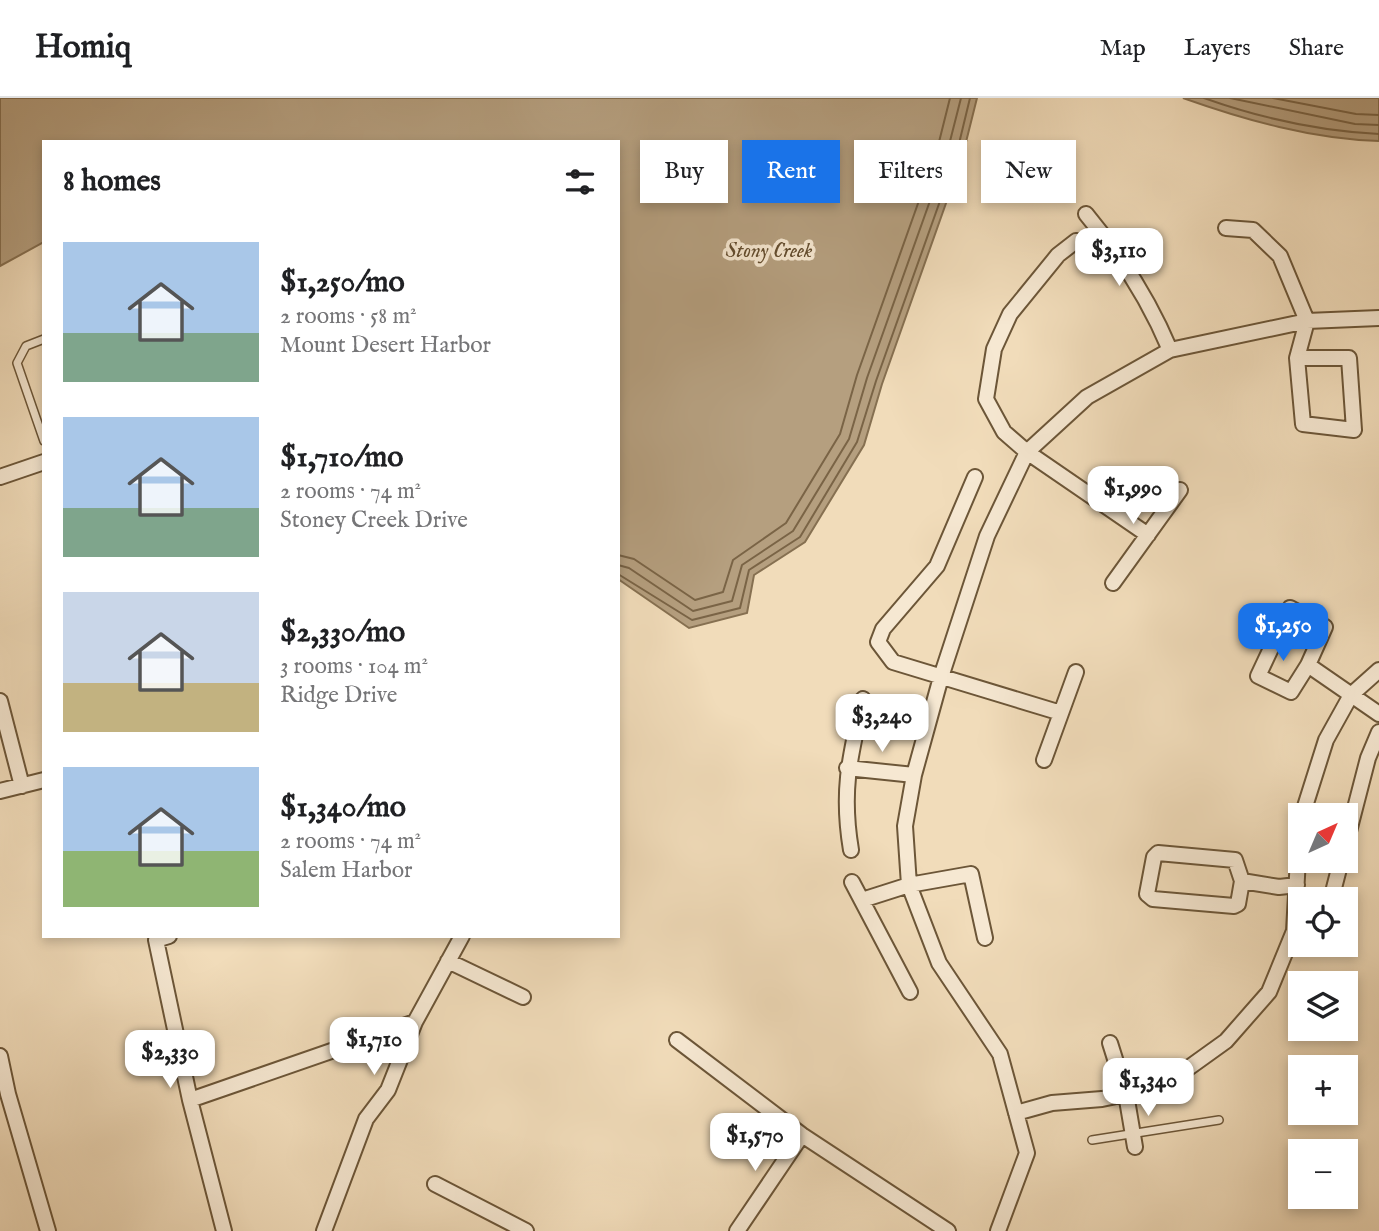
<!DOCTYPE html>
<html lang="en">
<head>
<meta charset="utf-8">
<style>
  body { margin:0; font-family:"IM FELL English",serif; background:#f2f2f2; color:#202124; height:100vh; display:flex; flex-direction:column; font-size:26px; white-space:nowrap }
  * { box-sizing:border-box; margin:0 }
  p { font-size:23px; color:#757577 }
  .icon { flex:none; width:38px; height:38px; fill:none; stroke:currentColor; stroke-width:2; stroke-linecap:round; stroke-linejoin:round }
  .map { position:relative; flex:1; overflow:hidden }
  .panel { position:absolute; left:42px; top:42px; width:578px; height:798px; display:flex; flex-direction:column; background:#fff; border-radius:0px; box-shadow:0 4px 10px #0003 }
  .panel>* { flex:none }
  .guide { position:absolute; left:640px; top:42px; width:634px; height:63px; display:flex; gap:14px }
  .needle { width:46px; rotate:44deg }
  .fabs { position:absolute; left:1288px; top:705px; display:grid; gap:14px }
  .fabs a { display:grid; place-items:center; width:70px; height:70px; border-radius:0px; background:#fff; box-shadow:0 4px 10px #0003; font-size:35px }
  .price { position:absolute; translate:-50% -60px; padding:0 16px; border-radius:14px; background:#fff; color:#222; font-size:23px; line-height:46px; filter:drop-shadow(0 2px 4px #0008) }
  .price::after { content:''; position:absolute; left:50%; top:42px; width:21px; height:16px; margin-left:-10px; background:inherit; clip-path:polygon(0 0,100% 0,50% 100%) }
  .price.active { background:#1a73e8; color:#fff }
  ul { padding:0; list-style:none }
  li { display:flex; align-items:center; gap:21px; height:175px; padding:0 21px }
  li span { display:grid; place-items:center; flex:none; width:196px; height:140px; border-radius:0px; color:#555 }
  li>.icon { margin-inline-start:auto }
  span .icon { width:84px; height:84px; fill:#fffc; stroke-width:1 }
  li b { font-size:30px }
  h2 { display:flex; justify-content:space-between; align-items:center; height:84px; padding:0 21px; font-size:30px }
  .tag { padding:0 24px; border-radius:0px; background:#fff; box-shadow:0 4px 10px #0003; font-size:24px; line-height:63px }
  .tag.active { background:#1a73e8; color:#fff }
  header { display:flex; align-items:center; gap:42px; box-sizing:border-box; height:98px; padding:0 35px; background:#fff; border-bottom:2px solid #e0e0e0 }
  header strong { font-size:33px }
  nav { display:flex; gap:38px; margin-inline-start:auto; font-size:24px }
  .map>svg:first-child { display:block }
  .water { fill:#b59f7f; stroke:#867051; stroke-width:2 }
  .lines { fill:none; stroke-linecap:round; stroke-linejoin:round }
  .shore { stroke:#7a6446; stroke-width:2 }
  .service-casing { stroke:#6c5638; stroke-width:10 }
  .minor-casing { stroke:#6c5638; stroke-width:18 }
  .service { stroke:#f6e8d2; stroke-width:7 }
  .minor { stroke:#f6e8d2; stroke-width:14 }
  .labels { text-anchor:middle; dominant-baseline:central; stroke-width:7; stroke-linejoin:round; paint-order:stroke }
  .water-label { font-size:21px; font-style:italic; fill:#634c2e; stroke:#f6e8d2 }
</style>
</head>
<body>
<header>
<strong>Homiq</strong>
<nav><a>Map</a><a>Layers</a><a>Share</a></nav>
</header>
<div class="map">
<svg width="1379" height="1133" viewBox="0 0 1379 1133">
  <rect width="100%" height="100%" fill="#f1dcba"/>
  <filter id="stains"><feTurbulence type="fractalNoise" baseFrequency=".00286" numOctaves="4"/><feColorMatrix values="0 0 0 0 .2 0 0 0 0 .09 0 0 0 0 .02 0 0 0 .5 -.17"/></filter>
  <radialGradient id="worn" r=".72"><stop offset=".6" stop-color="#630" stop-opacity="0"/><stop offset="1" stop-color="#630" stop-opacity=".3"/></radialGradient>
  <path class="water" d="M0,0H977L962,60L882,286L864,347L805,444L754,477L747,515L689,530L618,481V44H44V144L0,168Z
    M1183,0H1379V43C1312,41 1245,22 1183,0Z"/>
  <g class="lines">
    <path class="shore" d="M1204,0C1260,20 1320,33 1379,36
      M1230,0L1355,26L1379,27
      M1273,0L1356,16L1379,17
      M618,457L634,461L695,502L723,494L733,462L786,425L840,336L857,277L937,52L950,0
      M618,467L629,470L693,513L732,503L742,467L793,433L849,341L867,280L947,55L961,0
      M618,476L692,522L740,510L749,472L800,439L857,344L876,283L956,58L970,0"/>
    <g class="service-casing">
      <path id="service" d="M44,241L26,248L17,265L44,343
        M1092,1042L1219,1022"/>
    </g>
    <g class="minor-casing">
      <path id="minor" d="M1086,116C1121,158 1149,202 1170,252
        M1226,130L1253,132L1280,158L1307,223L1297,260L1303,326L1354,332L1349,260H1297
        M1076,143L1058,157L1010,216L994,251L986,301L1004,334L1027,354L1148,437
        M0,379L44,364
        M975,379L937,468L883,531L878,544L893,564L1061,615
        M1113,485L1180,392
        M1308,567L1325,529L1290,510L1258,578L1291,594L1308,567L1379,616
        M0,603L22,688
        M1044,662L1076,574
        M847,670L914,677
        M0,693L44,682
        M1302,718L1326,642L1351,597L1379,572
        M1346,745L1368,660L1379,634
        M851,752C841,693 850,658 863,601
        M1242,783L1235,762L1158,755L1154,759L1147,796L1153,801L1234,808L1238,806L1242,783L1279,789L1297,787
        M852,784L910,894
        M1334,790L1341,763
        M862,802L909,787L971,776L985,840
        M169,838L156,842L190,1002L224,1133
        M448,863L523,899
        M677,942L802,1037L948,1133
        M1110,945L1126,996L1135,1049
        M0,958L8,996L48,1133
        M190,1002L415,924
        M1016,1015L1052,1005L1102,1001L1126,996L1187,971L1226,943L1269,894L1294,833L1300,724
        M435,1086L526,1133
        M324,1133L366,1021L388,992L415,924L462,838
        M737,1133L802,1037
        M998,1133L1027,1055L1000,956L939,865L909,787L905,728L914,677L941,579L987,438L1027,354L1087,299L1170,252L1307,223L1379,220"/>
    </g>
    <use href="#service" class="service"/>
    <use href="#minor" class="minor"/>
  </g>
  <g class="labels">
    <g class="water-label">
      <text x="769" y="153">Stony Creek</text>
    </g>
  </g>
  <rect width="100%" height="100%" filter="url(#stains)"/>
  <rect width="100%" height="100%" fill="url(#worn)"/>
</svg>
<div class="fabs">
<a><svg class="needle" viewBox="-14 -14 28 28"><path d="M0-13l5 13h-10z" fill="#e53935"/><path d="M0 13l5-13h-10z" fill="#757577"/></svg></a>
<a><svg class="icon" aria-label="locate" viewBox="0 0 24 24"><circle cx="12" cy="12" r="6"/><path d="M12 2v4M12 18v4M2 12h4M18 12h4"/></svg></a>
<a><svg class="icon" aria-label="layers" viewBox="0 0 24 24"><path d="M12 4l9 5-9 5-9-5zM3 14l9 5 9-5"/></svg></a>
<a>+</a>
<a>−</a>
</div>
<b class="price" style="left:1119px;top:190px">$3,110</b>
<b class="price" style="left:1133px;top:428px">$1,990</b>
<b class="price active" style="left:1283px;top:565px">$1,250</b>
<b class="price" style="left:882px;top:656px">$3,240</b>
<b class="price" style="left:374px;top:979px">$1,710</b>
<b class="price" style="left:170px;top:992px">$2,330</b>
<b class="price" style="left:1148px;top:1020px">$1,340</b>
<b class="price" style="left:755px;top:1075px">$1,570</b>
<div class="guide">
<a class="tag">Buy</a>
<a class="tag active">Rent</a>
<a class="tag">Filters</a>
<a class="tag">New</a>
</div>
<section class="panel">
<h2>8 homes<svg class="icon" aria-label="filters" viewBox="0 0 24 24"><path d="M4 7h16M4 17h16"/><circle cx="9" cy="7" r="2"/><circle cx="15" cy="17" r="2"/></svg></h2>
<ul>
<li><span style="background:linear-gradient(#a9c7e8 65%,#7fa58c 0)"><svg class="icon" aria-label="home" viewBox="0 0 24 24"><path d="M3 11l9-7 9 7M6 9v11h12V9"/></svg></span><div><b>$1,250/mo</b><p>2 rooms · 58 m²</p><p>Mount Desert Harbor</p></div></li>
<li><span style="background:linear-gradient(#a9c7e8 65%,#7fa58c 0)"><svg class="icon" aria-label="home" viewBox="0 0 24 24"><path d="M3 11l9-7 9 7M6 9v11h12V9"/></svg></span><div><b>$1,710/mo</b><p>2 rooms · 74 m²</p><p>Stoney Creek Drive</p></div></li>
<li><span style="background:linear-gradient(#c9d6e8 65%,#c2b280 0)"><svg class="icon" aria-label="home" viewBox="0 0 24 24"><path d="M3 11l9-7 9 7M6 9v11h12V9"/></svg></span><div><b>$2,330/mo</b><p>3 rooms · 104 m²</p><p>Ridge Drive</p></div></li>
<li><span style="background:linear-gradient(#a9c7e8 60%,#8fb573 0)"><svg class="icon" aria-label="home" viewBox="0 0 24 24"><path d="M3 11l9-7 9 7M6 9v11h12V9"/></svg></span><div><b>$1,340/mo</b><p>2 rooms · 74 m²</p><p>Salem Harbor</p></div></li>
</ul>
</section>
</div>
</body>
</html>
